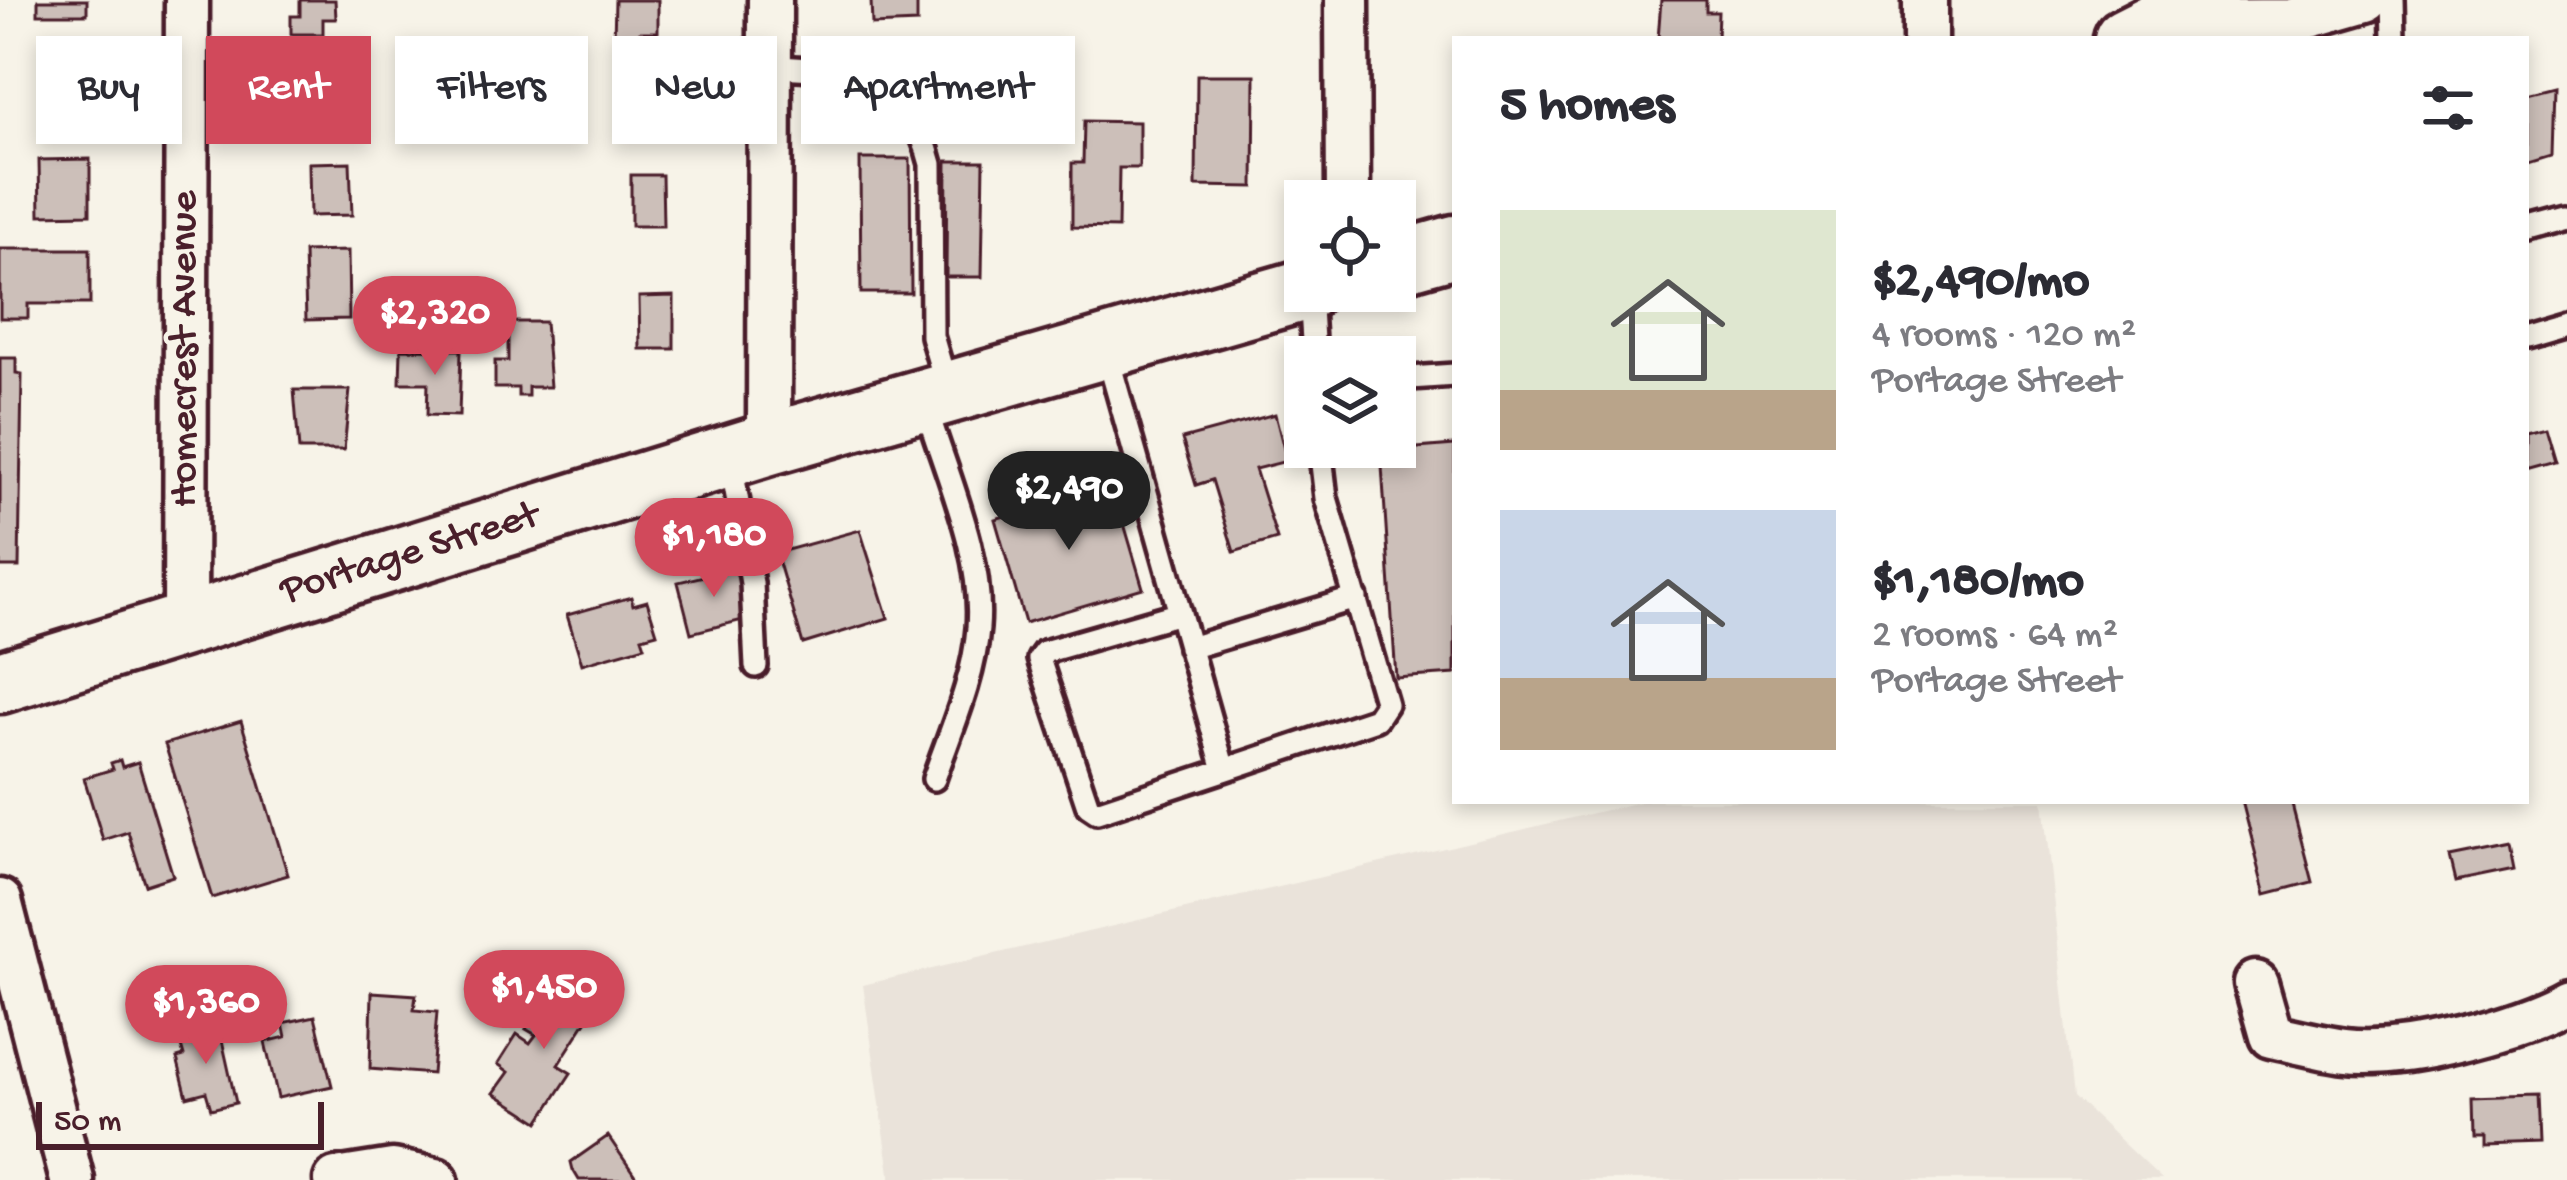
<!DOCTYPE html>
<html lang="en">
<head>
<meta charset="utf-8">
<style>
  body { margin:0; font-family:"Gochi Hand",sans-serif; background:#f7f7f7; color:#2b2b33; height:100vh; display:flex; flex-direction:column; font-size:45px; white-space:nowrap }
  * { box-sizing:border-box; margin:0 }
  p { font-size:39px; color:#7c7c81 }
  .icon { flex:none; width:66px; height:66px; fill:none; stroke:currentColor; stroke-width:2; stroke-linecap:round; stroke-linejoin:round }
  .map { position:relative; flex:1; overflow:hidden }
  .panel { position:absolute; left:1452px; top:36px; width:1077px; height:768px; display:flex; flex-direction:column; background:#fff; border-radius:0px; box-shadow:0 6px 18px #0003 }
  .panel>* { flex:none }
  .hud { position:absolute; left:36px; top:36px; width:1140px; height:108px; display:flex; gap:24px }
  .buttons { position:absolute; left:1284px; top:180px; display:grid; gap:24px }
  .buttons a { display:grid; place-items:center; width:132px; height:132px; border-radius:0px; background:#fff; box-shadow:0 6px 18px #0003; font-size:60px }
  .scale { position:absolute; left:36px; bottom:30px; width:288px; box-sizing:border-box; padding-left:12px; border:6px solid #4a1f2b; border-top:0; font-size:33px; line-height:42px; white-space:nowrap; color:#4a1f2b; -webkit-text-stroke:9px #f7f3e8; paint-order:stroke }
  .price { position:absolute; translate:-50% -102px; padding:0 27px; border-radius:42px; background:#d1495b; color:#fff; font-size:39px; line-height:78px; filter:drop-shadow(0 3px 6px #0008) }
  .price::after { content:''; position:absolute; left:50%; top:72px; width:36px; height:27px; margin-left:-18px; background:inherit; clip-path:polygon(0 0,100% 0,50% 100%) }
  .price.current { background:#222; color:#fff }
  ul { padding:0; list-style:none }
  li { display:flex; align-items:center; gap:36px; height:300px; padding:0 48px }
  li span { display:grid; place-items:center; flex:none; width:336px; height:240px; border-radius:0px; color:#555 }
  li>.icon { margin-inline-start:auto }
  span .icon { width:144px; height:144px; fill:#fffc; stroke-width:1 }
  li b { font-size:51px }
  h2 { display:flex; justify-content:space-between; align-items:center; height:144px; padding:0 48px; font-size:51px }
  .chip { padding:0 42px; border-radius:0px; background:#fff; box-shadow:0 6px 18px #0003; font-size:42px; line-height:108px }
  .chip.current { background:#d1495b; color:#fff }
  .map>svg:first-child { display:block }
  .built { fill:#eae3da }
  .building { fill:#ccbfb9; stroke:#4a1f2b; stroke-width:3 }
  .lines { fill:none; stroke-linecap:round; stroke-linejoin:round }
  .service-casing { stroke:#4a1f2b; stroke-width:30 }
  .minor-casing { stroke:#4a1f2b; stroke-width:51 }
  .secondary-casing { stroke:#4a1f2b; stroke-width:69 }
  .service { stroke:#f7f3e8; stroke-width:21 }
  .minor { stroke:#f7f3e8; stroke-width:42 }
  .secondary { stroke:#f7f3e8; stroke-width:60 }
  .labels { text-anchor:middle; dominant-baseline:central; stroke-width:9; stroke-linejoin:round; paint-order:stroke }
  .street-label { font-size:42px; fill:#4a1f2b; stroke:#f7f3e8 }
</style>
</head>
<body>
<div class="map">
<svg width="2567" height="1180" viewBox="0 0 2567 1180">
  <rect width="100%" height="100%" fill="#f7f3e8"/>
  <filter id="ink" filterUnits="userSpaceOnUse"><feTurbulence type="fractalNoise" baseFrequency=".00833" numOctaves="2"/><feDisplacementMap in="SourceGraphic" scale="24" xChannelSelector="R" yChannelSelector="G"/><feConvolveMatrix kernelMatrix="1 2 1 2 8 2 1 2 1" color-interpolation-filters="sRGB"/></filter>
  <g filter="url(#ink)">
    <path class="built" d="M1644,801H2043L2074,1097L2162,1180H891L863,985Z"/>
    <path class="building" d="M38,0H87V14H38Z
      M300,0H335L336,19H323V34H291V16H300Z
      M615,0H658V32H640V42L614,41Z
      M871,0H917V23L872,25Z
      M1661,0H1706V12H1718L1717,39H1658Z
      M327,63L328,79H343L344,131L295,133L293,77H300V64Z
      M939,71L1040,72L1039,133L938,132Z
      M56,74H77V81L89,82L88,130L44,128L46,81H56Z
      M1197,75H1255L1254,187L1196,186Z
      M618,85L660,86V136L618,135Z
      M2554,87L2552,156L2526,164V94Z
      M1084,121L1139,122V168H1119L1118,228L1072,227V163H1083Z
      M90,159V214L40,215L39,160Z
      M860,159H910L911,293H861Z
      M947,161H984L982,277H946Z
      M350,162L352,215L310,216L309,163Z
      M631,175H662L663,226H631Z
      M0,249H90V304H28V318H0Z
      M348,251L349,319L306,320L304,252Z
      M674,296V349H640L639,297Z
      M508,322H545L550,387H528V396H518V388H495V361H508Z
      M401,349L461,350L459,416L427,415L428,383H400Z
      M0,358H16V373L22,374L19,567H0Z
      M294,390H350L344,450H299Z
      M1275,414L1287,461L1255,469L1277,539L1234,552L1212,480L1196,485L1182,439Z
      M2545,427L2555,461L2526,469V432Z
      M1455,445V674L1396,678L1381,451Z
      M1112,483L1143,588L1025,623L995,519Z
      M860,530L888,618L803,644L776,553Z
      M738,568L751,618L691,633L678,582Z
      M631,597L633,605L647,601L657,633L642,637L645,646L582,664L567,615Z
      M241,721L288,875L212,898L165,744Z
      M120,760L122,767L138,762L173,876L145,885L128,832L103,840L84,778L113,769L111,763Z
      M2242,801H2291L2312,882L2266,894Z
      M2509,845L2514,870L2456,882L2450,857Z
      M557,980L596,1006L558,1065L571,1073L539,1122L494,1093L509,1072L498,1064L517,1034L530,1043L536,1035L526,1029Z
      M372,992L416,995L414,1010L437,1012L432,1074L370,1069Z
      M315,1016L332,1086L278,1098L265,1042L286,1037L283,1023Z
      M207,1025L209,1034L220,1031L236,1103L211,1109L206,1092L187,1097L177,1058L184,1056L177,1033Z
      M2536,1096L2538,1143L2484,1145V1135H2475L2474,1098Z
      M608,1136L638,1180H579L573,1170L571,1162Z"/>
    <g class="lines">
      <g class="service-casing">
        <path id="service" d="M2392,0L2393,39
          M771,67C848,69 910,77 931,164L932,336L948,391
          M2526,229L2567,218
          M1310,292L1314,357
          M2526,335L2567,323
          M1107,354L1224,770L1376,719L1386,704L1326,498L1320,447
          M1395,379L1455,375
          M925,404C946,475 984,554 978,628C974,680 951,730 934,779
          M731,462L752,583L756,666
          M1180,613L1044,652L1039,659L1088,806L1097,812L1224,770
          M1189,648L1356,598"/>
      </g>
      <g class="minor-casing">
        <path id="minor" d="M1347,0L1348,201
          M2167,22L2293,21L2366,0
          M1925,39V0
          M769,444L770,0
          M185,626L187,0
          M0,901L72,1180
          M2256,983L2271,1036C2296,1041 2321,1048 2346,1051C2403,1058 2517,1028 2567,1000
          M336,1180L393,1171L436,1180"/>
      </g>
      <g class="secondary-casing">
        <path id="secondary" d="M2125,39L2202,0
          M1395,263L1455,246
          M0,682L769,444L1305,290"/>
      </g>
      <use href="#service" class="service"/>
      <use href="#minor" class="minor"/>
      <use href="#secondary" class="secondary"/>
    </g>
  </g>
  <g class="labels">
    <g class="street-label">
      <text transform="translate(186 349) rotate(-90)">Homecrest Avenue</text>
      <text transform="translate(410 555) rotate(-17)">Portage Street</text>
    </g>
  </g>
</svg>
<div class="buttons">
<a><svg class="icon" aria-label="locate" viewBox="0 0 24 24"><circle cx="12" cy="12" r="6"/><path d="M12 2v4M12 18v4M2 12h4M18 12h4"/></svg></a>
<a><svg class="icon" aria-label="layers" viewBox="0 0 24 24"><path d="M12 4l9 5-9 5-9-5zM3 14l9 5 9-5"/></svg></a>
</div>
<div class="scale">50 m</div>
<b class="price" style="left:435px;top:378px">$2,320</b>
<b class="price current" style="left:1069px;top:553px">$2,490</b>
<b class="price" style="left:714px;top:600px">$1,180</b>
<b class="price" style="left:544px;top:1052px">$1,450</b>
<b class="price" style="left:206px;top:1067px">$1,360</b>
<div class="hud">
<a class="chip">Buy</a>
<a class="chip current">Rent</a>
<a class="chip">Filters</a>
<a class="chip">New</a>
<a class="chip">Apartment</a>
</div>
<section class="panel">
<h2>5 homes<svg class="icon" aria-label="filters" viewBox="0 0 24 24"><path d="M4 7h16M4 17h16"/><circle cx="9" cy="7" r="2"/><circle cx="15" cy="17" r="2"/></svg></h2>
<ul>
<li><span style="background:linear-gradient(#dfe7d0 75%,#b9a48a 0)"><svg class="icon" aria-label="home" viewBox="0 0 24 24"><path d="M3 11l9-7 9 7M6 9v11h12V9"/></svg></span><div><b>$2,490/mo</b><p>4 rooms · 120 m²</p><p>Portage Street</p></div></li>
<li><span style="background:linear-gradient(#c9d6e8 70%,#b9a48a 0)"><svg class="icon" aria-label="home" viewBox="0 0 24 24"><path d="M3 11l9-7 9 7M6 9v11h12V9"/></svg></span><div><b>$1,180/mo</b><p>2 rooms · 64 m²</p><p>Portage Street</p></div></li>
</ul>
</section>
</div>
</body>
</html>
